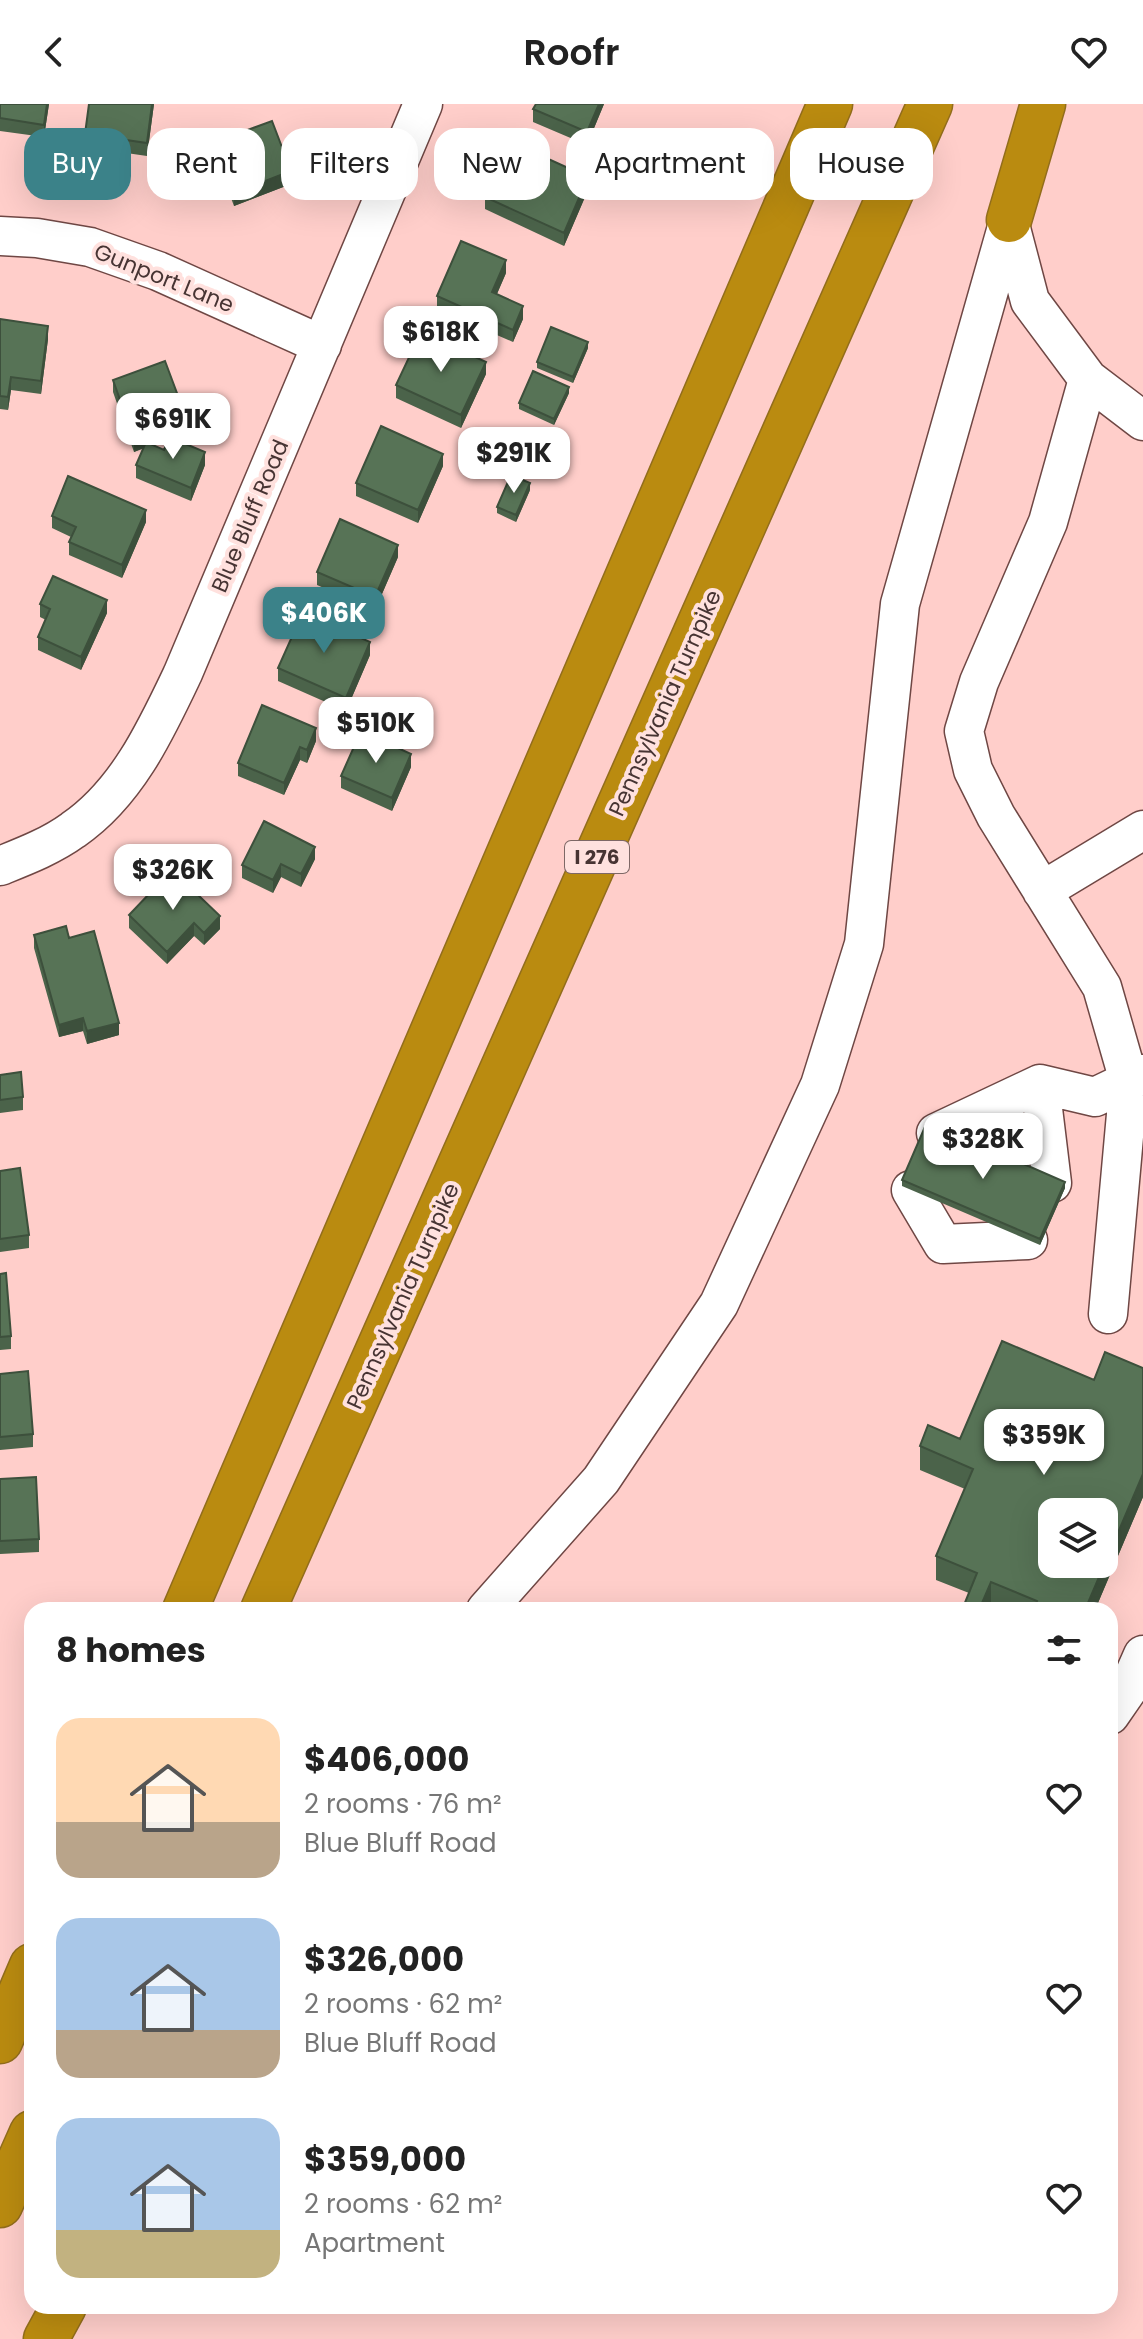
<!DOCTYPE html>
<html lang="en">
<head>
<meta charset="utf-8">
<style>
  body { margin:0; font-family:Poppins,sans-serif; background:#f6f6f6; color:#222; height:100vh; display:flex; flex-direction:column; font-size:30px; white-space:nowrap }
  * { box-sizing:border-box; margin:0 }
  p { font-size:26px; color:#767676 }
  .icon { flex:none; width:44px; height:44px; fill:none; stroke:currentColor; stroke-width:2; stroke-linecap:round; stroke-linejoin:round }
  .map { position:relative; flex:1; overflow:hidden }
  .sheet { position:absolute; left:24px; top:1498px; width:1094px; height:712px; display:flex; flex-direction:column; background:#fff; border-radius:24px; box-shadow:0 8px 32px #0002 }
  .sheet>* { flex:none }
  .top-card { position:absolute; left:24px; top:24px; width:1096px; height:72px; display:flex; gap:16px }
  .tools { position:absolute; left:1038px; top:1394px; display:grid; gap:16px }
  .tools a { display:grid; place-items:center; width:80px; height:80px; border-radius:16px; background:#fff; box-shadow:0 8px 32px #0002; font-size:40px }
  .price { position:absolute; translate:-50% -68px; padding:0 18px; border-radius:16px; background:#fff; color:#222; font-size:26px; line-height:52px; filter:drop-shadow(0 2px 4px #0008) }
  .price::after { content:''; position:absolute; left:50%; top:48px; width:24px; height:18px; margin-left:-12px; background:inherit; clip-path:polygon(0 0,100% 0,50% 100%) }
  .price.current { background:#3b8289; color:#fff }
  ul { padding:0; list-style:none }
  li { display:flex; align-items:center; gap:24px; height:200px; padding:0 32px }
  li span { display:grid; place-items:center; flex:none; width:224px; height:160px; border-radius:24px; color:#555 }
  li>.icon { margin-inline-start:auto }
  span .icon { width:96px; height:96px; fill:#fffc; stroke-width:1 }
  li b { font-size:34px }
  h2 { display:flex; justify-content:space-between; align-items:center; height:96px; padding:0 32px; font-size:34px }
  .tag { padding:0 28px; border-radius:24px; background:#fff; box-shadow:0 8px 32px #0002; font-size:28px; line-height:72px }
  .tag.current { background:#3b8289; color:#fff }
  header { display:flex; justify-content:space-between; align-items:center; height:104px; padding:0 32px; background:#fff; font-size:36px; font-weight:600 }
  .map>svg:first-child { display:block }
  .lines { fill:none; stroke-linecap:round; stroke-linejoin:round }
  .minor-casing { stroke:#6f4744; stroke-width:41 }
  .highway-casing { stroke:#926d1c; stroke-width:47 }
  .minor { stroke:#fff; stroke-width:38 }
  .highway { stroke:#ba8b10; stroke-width:44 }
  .wall { fill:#4b634a; fill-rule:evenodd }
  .shaded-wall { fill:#3d503c }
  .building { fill:#577356; stroke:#3d503c; stroke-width:2; fill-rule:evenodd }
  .labels { text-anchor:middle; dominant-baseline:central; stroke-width:8; stroke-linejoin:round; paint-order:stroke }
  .shield { fill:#ffe1de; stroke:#7e6866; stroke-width:2 }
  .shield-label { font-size:20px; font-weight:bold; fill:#473433 }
  .street-label { font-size:22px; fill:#473433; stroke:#ffe1de }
</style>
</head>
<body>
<header><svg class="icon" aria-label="back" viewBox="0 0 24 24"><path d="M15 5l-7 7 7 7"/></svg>Roofr<svg class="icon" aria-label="heart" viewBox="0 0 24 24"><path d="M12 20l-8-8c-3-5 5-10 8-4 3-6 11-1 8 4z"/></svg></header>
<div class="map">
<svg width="1143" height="2235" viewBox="0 0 1143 2235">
  <rect width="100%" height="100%" fill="#ffceca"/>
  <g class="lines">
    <g class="minor-casing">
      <path id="minor" d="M1009,117L1030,197L1088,275L1143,317
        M0,132L37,134L90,143L158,167L322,241
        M1088,275L1048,418L979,578L964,627L973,666L996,712L1102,883L1129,977L1108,1210
        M0,762C25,752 51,742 73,726C127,689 156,626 183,569L423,0
        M1042,787L1143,726
        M1040,980L1095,993L1143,970
        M936,1029L1040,980L1052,1079
        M911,1086L943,1140
        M943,1140L1028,1136
        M486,1506L601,1376L719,1200L820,981L864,840L900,500L1009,116
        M1110,1611L1128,1585L1143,1551"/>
    </g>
    <g class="highway-casing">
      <path id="highway" d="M1009,116L1043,0
        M185,1506L830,0
        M263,1506L930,0
        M0,1937L32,1862
        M0,2101L32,2029
        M46,2235L64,2202"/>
    </g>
    <use href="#minor" class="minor"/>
    <use href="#highway" class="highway"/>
  </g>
  <path class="wall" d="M0,0H49L44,33L0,27Z
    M154,0L147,52L85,43V30Z
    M604,0L587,41L533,18V5Z
    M215,38L291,80L234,102L215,51Z
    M588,86L564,142L485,105V93Z
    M506,169L497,190L523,215L513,238L437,205V192Z
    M0,215L48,235L41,290L11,286L8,306L0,305Z
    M588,244L573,279L537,264V258Z
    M486,270L461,324L396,294V281Z
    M113,276L187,328L171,334L205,361L191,397L136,374V361L143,344L134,348L113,288ZM169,335L164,346L152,341Z
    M569,289L554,321L519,305V299Z
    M443,362L418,419L356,392V379Z
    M530,386L516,418L497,409V403Z
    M52,412L146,418L122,474L69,451V438L71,433L52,424Z
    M398,453L375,506L317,481V468Z
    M40,500L107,509L81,566L38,546V533L46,516L40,513Z
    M370,551L346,607L278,577V564Z
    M316,637L307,659L300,656L284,691L238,672V659Z
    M411,663L392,707L341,684V672Z
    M315,755L301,783L281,773L273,789L242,774V761Z
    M172,766L220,825L204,841L194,832L167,860L129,824V811Z
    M34,831L69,834L119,931L87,940L83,927L59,933L34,844Z
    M0,971L23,993V1006L0,1009Z
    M0,1067L29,1131V1144L0,1148Z
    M902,1076L1065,1084L1040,1141L902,1082Z
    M0,1170L11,1232V1245L0,1246Z
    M1143,1264V1393L1095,1506H1003L969,1489L936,1476V1452L965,1385L920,1366V1342L960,1335L1094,1276Z
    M0,1270L33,1330V1343L0,1346Z
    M0,1375L39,1435V1448L0,1450Z"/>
  <path class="shaded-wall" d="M47,0H49L44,33V21Z
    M152,0H154L147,52V39Z
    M599,0H604L587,41V28Z
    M291,67V80L234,102V89Z
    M588,73V86L564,142V129Z
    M506,156V169L492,201V188Z
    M523,202V215L513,238V226Z
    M48,222V235L41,290V277Z
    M588,238V244L573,279V273Z
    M486,258V270L461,324V311Z
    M11,273V286L8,306V293Z
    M569,283V289L554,321V315Z
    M187,316V328L134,348V335Z
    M205,348V361L191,397V384Z
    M443,350V362L418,419V406Z
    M530,379V386L516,418V411Z
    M146,406V418L122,474V461Z
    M398,441V453L375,506V493Z
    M107,496V509L81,566V553Z
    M370,538V551L346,607V594Z
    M316,624V637L307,659V646Z
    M300,643V656L284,691V679Z
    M411,650V663L392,707V694Z
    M315,743V755L301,783V770Z
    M281,760V773L273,789V776Z
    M220,812V825L204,841V829Z
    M194,819V832L167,860V848Z
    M83,914V927L59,933V921Z
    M119,919V931L87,940V927Z
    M1065,1078V1084L1040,1141V1135Z
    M1143,1370V1393L1095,1506H1085Z
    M991,1478V1501L989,1506H979Z"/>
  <path class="building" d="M0,0H47L44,21L0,14Z
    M89,0H152L147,39L85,30Z
    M536,0H599L587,28L533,5Z
    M272,17L291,67L234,89L215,38Z
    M511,38L588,73L564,129L485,93Z
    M461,137L506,156L492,188L523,202L513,226L437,192Z
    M0,215L48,222L41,277L11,273L8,293L0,292Z
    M551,223L588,238L573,273L537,258Z
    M421,228L486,258L461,311L396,281Z
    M165,257L187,316L134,335L113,276Z
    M533,267L569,283L554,315L519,299Z
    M381,322L443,350L418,406L356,379Z
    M169,333L205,348L191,384L136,361L146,338L164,346Z
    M511,371L530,379L516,411L497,403Z
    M68,372L146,406L122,461L69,438L76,423L52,412Z
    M340,415L398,441L375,493L317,468Z
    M53,472L107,496L81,553L38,533L50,505L40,500Z
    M303,508L370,538L346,594L278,564Z
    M262,601L316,624L307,646L300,643L284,679L238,659Z
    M361,627L411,650L392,694L341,672Z
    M264,717L315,743L301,770L281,760L273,776L242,761Z
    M172,766L220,812L204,829L194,819L167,848L129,811Z
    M66,822L69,834L94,827L119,919L87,927L83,914L59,921L34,831Z
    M21,968L23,993L0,996V971Z
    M927,1018L1065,1078L1040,1135L902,1076Z
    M20,1064L29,1131L0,1135V1067Z
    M6,1169L11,1232L0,1233V1170Z
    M1002,1237L1094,1276L1105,1248L1143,1264V1370L1085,1506H1033L1037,1497L991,1478L979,1506H962L977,1469L936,1452L973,1365L920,1342L928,1321L960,1335ZM1052,1408H1104V1460H1052Z
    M28,1267L33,1330L0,1333V1270Z
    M36,1373L39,1435L0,1437V1375Z"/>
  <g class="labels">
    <rect class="shield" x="565" y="737" width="64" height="32" rx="6"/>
    <g class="shield-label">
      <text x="597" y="753">I 276</text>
    </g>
    <g class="street-label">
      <text transform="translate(164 174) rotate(22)">Gunport Lane</text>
      <text transform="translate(250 412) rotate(-67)">Blue Bluff Road</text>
      <text transform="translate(665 599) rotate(-66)">Pennsylvania Turnpike</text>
      <text transform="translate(403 1192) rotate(-66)">Pennsylvania Turnpike</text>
    </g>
  </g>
</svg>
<div class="tools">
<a><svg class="icon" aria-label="layers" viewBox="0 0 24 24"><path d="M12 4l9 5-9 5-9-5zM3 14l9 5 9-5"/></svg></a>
</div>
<b class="price" style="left:441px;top:270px">$618K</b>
<b class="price" style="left:173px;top:357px">$691K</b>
<b class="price" style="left:514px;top:391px">$291K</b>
<b class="price current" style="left:324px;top:551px">$406K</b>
<b class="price" style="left:376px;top:661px">$510K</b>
<b class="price" style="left:173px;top:808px">$326K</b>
<b class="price" style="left:983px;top:1077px">$328K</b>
<b class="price" style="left:1044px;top:1373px">$359K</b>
<div class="top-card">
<a class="tag current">Buy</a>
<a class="tag">Rent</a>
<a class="tag">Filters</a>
<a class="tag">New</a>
<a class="tag">Apartment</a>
<a class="tag">House</a>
</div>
<section class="sheet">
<h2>8 homes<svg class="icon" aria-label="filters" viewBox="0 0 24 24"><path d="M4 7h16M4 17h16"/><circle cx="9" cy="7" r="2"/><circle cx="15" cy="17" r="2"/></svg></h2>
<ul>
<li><span style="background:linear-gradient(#ffd9b3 65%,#b9a48a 0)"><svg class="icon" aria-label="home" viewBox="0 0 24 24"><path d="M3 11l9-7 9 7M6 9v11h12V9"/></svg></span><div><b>$406,000</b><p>2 rooms · 76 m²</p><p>Blue Bluff Road</p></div><svg class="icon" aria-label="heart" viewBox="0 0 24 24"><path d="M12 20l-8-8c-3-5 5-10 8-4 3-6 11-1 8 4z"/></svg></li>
<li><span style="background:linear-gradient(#a9c7e8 70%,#b9a48a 0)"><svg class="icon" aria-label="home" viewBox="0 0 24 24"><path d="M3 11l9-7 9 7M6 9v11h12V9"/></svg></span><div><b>$326,000</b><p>2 rooms · 62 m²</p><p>Blue Bluff Road</p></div><svg class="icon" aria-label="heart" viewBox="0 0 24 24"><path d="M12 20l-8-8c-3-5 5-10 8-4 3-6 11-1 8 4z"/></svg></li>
<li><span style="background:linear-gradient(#a9c7e8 70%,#c2b280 0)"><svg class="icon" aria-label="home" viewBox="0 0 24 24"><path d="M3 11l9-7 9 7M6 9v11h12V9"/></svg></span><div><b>$359,000</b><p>2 rooms · 62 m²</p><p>Apartment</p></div><svg class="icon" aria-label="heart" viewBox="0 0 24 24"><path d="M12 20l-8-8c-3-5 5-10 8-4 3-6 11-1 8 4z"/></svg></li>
</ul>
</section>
</div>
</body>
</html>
